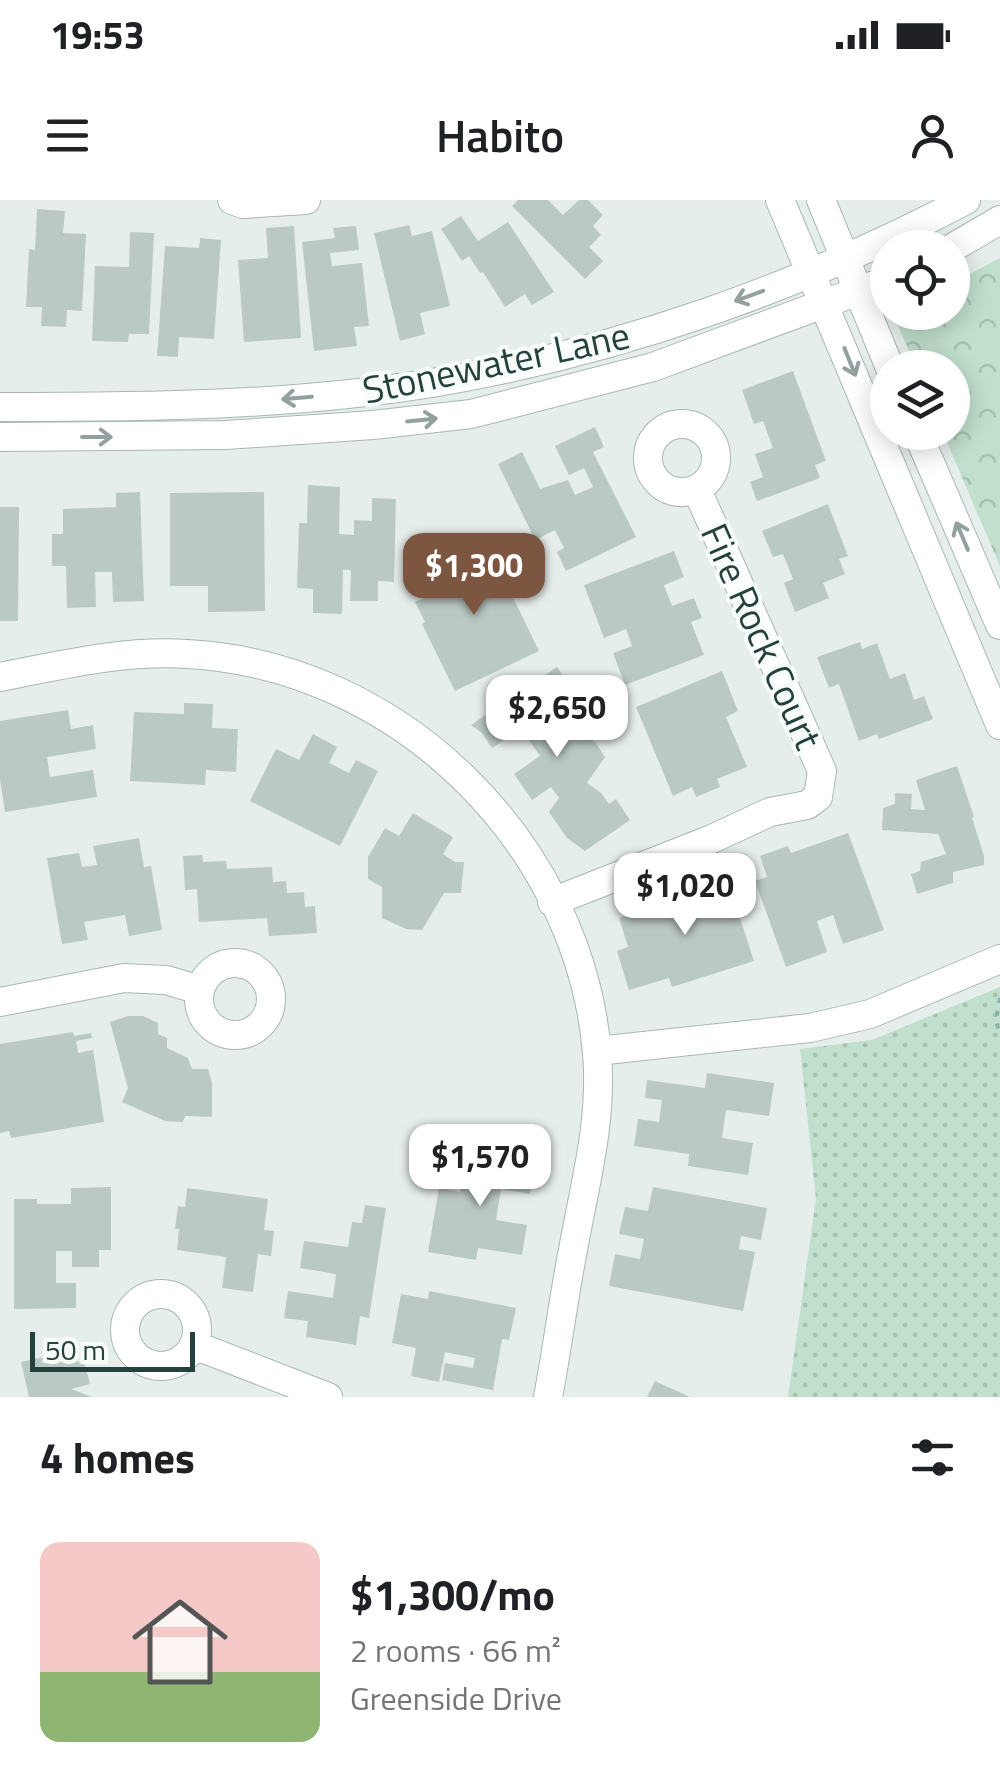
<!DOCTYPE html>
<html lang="en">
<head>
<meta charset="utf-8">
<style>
  body { margin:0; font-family:"Titillium Web",sans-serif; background:#f6f6f6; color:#202124; height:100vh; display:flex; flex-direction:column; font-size:38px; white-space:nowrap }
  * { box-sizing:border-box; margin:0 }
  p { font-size:32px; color:#757577 }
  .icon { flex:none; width:55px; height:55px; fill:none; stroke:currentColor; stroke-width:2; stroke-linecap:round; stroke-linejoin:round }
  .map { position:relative; height:1197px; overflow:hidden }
  .drawer { display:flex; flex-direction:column; background:#fff; flex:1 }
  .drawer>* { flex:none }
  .tools { position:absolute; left:870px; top:30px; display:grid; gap:20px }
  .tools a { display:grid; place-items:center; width:100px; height:100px; border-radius:50%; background:#fff; box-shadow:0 5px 25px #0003; font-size:50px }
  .scale { position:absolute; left:30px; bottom:25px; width:165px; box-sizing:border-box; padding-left:10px; border:5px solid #25413c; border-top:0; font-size:28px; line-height:35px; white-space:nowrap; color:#25413c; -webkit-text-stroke:8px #f7fbf9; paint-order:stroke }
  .price { position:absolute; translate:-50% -85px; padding:0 22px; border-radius:20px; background:#fff; color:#222; font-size:32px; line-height:65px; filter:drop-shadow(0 2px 5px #0008) }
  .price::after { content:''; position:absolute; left:50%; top:60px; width:30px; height:22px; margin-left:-15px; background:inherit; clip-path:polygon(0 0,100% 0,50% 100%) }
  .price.active { background:#7d5641; color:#fff }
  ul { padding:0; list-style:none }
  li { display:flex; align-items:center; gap:30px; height:250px; padding:0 40px }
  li+li { border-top:2px solid #e0e0e0 }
  li span { display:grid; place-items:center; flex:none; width:280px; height:200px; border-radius:20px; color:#555 }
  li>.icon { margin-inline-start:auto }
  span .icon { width:120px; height:120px; fill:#fffc; stroke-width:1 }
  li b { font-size:42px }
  h2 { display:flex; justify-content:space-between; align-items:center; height:120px; padding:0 40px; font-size:42px }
  .status { display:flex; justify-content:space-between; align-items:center; height:70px; padding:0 50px; background:#fff; direction:ltr }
  .status svg { height:28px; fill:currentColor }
  header { display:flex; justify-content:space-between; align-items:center; height:130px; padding:0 40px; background:#fff; font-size:45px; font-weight:600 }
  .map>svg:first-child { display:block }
  .grass { fill:url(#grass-dots) }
  .forest { fill:url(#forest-crowns) }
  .building { fill:#bbc9c5 }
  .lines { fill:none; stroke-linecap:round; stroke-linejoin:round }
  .street-casing { stroke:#a8b7b4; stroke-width:30 }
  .path { stroke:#87b1a9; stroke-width:4; stroke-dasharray:5 8; stroke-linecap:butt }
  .street { stroke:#fff; stroke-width:28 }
  .oneway { stroke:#92a09e }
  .labels { text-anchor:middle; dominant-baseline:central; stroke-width:8; stroke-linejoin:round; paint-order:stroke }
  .street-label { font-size:38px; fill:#25413c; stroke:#f7fbf9 }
</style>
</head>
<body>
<div class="status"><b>19:53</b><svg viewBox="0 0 49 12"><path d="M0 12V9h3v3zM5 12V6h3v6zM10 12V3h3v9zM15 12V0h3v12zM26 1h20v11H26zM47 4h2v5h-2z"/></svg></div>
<header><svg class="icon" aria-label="menu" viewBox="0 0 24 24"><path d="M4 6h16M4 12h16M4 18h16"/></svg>Habito<svg class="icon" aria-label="person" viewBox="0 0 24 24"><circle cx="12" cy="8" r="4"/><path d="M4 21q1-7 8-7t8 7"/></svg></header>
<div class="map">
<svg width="1000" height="1197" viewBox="0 0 1000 1197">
  <defs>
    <pattern id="grass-dots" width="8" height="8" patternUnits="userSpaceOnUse" patternTransform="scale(2.5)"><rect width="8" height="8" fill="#c0dfcc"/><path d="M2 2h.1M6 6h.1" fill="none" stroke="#a5c1b0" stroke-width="1.8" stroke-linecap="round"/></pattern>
    <pattern id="forest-crowns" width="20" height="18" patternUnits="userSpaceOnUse" patternTransform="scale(2.5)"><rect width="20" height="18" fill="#c0dfcc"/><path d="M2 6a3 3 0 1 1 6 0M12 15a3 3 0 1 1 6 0" fill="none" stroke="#a5c1b0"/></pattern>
  </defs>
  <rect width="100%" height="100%" fill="#e6eeec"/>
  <path class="grass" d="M1000,787V1197H788L816,999L800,849L872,840Z"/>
  <path class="forest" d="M1000,58V366L943,233L952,232V168L916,167L893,114L952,112L953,83Z"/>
  <path class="building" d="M518,0H548L563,15L579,0H588L603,15L593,26L601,35L589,47L603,61L585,79L512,6Z
    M37,9L65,11L63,33L86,34L82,111L67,110L66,127L41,126L42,107H26L29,49L35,50Z
    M461,16L478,41L508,22L554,92L532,105L525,94L505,107L483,72L480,73L469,56L462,61L441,29Z
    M409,25L412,36L432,31L450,106L420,113L425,134L400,141L374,33Z
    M294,26L301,138L244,142L238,60L268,58L266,28Z
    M356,26L359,50L330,53L332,66L362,63L369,126L354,127L357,146L314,151L302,42L335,38L333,28Z
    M130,32L154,33L149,134H129L128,142L92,141L95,66L129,67Z
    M200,38L221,40L214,139L179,137L178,157L157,156L165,46L199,48Z
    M793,171L826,261L815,265L820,278L757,301L750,282L763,277L755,254L773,248L763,221L754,224L742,190Z
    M595,227L604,247L593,252L636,337L566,371L557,352L564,348L555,330L535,340L498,264L522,252L540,289L568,280L575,295L593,287L584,268L569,275L555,246Z
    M308,285L340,287L339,334L354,335V320L372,321V298L396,299L394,382L378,381V401H350L351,370H343L342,414L313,413V389L297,388L299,323H307Z
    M140,292L144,401L113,402L112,372H95L96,407L67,408L66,366H52V334H63V309L116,307V293Z
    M264,292L265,411L208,412V386H170V293Z
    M828,304L848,356L839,359L845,374L823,383L829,398L795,412L784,383L793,379L783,354L773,357L762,331Z
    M0,307H19L18,421H0Z
    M444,343L491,352L539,451L455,491L422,424L425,422L415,402L436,392Z
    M674,351L684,377L664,385L672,406L694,398L702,418L691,422L704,455L625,485L613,453L632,446L626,429L604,438L584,385Z
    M860,442L862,449L877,443L890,479L905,473L914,500L924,496L933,519L879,539L877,534L859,541L839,484L829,488L817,457Z
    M557,467L572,489L563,495L553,510L596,543L605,557L587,583L601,593L609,604L616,599L630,620L585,651L567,638L549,612L559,598L551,587L532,600L514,574L540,556L521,529L492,548L482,533L471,525Z
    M722,471L738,511L726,517L747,567L717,579L720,587L696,597L692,587L673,596L636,507Z
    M184,503L213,504L212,528L238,529L236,572L206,570L205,585L130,581L134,512L184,514Z
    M68,510L71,529L93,525L96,549L47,557L50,577L93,570L97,597L5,612L0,579V521Z
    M313,534L337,547L329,563L349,573L356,560L378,571L340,646L250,601L276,549L299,560Z
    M957,566L974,617L972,618L984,656V665L953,672V683L917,694L911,674L920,671L921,662L946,654L938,634L882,630L883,608L895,604V593L912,594L911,609L925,610L916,580Z
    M413,613L453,637L443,654L455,662H464L461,693H444L422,730L406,729L382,718V687L368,679V657L385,628L399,636Z
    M848,633L884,730L843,744L833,715L817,721L827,752L786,767L755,681L767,677L760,656L788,646L791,653Z
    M139,638L144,667L151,666L162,730L129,736L125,715L84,722L88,740L62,744L47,658L79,653L82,667L97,665L93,646Z
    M202,655L203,662L226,661L227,669L272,667L273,682L286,681L287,693L304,692L305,707L315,706L317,733L269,736L267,718L199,722L197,689L185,690L183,656Z
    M727,678L754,761L672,787L669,778L629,790L617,751L628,747L619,718L681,699L679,693Z
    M128,816H143L158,823V834L167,838V848L188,858L192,869H208L212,883V917L185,916L183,922L165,921L122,902L128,888L110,822Z
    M73,832L74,836L91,833L92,838L76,841L78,853L93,850L104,922L11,938L9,931L0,933V844Z
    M707,873L774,883L769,916L726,910L722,938L753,943L748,975L688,966L689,954L634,946L638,919L659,922L662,900L645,898L647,880L705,888Z
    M466,952L535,964L530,994L501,989L496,1020L527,1025L522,1055L478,1048L476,1060L428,1052L439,988L460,992Z
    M111,987V1050H99V1067H72V1051H56V1083H76V1108L14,1109V999H37V1004H71V988Z
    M653,987L767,1008L761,1040L741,1036L739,1049L755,1052L743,1111L609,1086L615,1054L640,1059L644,1039L619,1034L625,1007L648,1011Z
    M187,988L268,999L264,1030L274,1031L271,1056L258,1054L253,1092L222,1088L226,1057L177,1050L179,1029H175L178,1006L185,1007Z
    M365,1005L386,1008L369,1118L360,1116L356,1145L306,1137L308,1121L284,1118L288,1091L333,1098L336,1074L300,1068L304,1041L348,1047L352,1022L362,1023Z
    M429,1091L516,1108L509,1140L502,1139L493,1190L442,1180L445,1163L473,1168L475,1158L445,1152L439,1182L411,1176L416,1148L392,1143L401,1094L428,1099Z
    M49,1156L50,1164L72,1159L85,1165L90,1184L71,1189L92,1197H29L21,1162Z
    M655,1181L690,1197H647Z"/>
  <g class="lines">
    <g class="street-casing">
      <path id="street" d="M232,0L243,4L306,0
        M780,0L1000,525
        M821,0L890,168
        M952,48L1000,20
        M0,207C146,207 293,206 438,182C620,151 803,86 966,0
        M648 258a34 34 0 1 1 68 0a34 34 0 1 1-68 0Z
        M917,232L1000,425
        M0,237L226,235L373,225L471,214L653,167L888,80
        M0,477C62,465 123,450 187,454C398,465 579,642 597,853C603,922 584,987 572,1055C563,1102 557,1150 548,1197
        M552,702L712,639L770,612L807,605L818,597L822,571L697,290
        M199 799a36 36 0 1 1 72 0a36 36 0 1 1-72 0Z
        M0,802L124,778L166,780L200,790
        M597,851L810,828L870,814L1000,759
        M125 1130a36 36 0 1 1 72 0a36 36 0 1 1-72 0Z
        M194,1145L328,1197"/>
    </g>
    <path class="path" d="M1000,798L996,820L1000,836"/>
    <use href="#street" class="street"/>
  </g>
  <defs><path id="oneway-shaft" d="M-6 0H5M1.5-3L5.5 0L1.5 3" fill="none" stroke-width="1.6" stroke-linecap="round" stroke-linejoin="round" transform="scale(2.5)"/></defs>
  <g class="oneway">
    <use href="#oneway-shaft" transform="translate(749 96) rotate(160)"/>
    <use href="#oneway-shaft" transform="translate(850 162) rotate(68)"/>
    <use href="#oneway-shaft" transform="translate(297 198) rotate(175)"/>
    <use href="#oneway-shaft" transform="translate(422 220) rotate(-6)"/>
    <use href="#oneway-shaft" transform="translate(97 237)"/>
    <use href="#oneway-shaft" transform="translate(962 336) rotate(-113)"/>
  </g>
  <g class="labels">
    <g class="street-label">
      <text transform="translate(496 162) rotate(-12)">Stonewater Lane</text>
      <text transform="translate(762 436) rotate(66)">Fire Rock Court</text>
    </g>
  </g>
</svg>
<div class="tools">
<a><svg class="icon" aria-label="locate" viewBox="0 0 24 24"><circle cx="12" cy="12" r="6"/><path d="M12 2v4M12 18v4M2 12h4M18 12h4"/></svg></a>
<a><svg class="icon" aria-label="layers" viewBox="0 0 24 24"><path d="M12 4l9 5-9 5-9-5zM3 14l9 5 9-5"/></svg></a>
</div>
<div class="scale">50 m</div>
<b class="price active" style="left:474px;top:418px">$1,300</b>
<b class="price" style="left:557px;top:560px">$2,650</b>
<b class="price" style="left:685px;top:738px">$1,020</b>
<b class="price" style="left:480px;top:1009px">$1,570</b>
</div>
<section class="drawer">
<h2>4 homes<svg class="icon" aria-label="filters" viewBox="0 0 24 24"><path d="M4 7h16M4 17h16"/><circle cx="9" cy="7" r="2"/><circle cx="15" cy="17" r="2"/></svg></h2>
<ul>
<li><span style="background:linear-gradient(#f6c9c9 65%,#8fb573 0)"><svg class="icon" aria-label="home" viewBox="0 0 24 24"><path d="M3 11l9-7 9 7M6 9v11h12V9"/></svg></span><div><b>$1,300/mo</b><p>2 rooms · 66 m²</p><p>Greenside Drive</p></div></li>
</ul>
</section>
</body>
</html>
